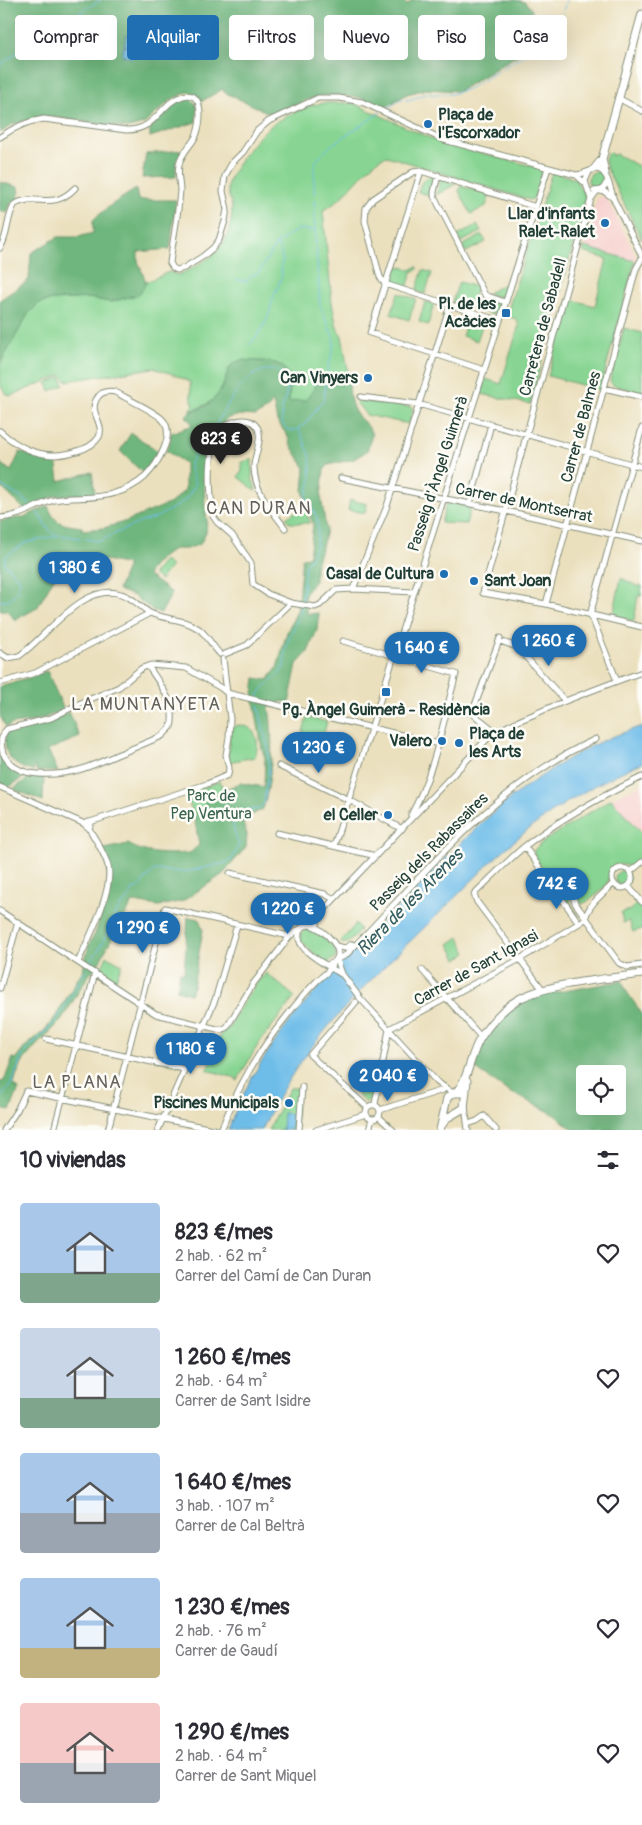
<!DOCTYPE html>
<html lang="es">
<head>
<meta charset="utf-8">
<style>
  body { margin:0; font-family:Pangolin,sans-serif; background:#f7f7f7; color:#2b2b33; height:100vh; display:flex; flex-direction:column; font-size:19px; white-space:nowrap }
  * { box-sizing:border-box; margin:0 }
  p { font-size:16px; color:#7c7c81 }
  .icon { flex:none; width:28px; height:28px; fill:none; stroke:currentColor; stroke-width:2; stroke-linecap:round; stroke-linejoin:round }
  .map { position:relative; height:1130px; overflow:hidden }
  .side { display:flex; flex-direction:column; background:#fff; flex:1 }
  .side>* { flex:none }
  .banner { position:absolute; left:15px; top:15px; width:612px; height:45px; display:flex; gap:10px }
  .fabs { position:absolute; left:576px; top:1065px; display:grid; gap:10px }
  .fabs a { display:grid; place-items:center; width:50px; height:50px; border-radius:5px; background:#fff; box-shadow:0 5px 20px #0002; font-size:25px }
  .price { position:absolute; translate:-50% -42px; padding:0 11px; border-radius:18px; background:#1f6fb2; color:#fff; font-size:16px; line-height:32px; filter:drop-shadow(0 1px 2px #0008) }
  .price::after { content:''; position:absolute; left:50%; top:30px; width:15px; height:11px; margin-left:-8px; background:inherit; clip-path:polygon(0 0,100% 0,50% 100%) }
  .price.on { background:#222; color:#fff }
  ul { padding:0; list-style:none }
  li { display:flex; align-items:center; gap:15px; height:125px; padding:0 20px }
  li span { display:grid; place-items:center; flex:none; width:140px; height:100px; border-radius:5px; color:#555 }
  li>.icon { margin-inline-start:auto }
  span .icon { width:60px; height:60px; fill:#fffc; stroke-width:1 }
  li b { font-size:21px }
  h2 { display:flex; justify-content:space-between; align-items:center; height:60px; padding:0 20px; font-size:21px }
  .tag { padding:0 18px; border-radius:5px; background:#fff; box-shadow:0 5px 20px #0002; font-size:18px; line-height:45px }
  .tag.on { background:#1f6fb2; color:#fff }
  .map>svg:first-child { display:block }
  .built { fill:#f7d0cd }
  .green { fill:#88d593; stroke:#548964 }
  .forest { fill:#6eb67d; stroke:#467a58; fill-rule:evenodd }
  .water { fill:#6ebde9; stroke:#467d8e }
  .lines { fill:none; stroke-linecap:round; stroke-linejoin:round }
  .stream { stroke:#6ebde9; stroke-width:1 }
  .street-casing { stroke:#858e79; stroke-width:7 }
  .secondary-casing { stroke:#858e79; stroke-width:9 }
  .street { stroke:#fff; stroke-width:5 }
  .secondary { stroke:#fff; stroke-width:7 }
  .poi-dot { fill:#1f6fb2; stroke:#fdfcf7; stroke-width:2 }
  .labels { text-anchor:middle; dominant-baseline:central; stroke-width:5; stroke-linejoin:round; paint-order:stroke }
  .poi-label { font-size:16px; font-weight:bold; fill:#1f3d34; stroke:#fdfcf7; text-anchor:end }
  .street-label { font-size:16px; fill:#1f3d34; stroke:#fdfcf7 }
  .park-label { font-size:16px; fill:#39634c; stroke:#fdfcf7 }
  .neighbourhood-label { font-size:18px; letter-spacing:1px; fill:#64615a; stroke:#fdfcf7 }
  .water-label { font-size:18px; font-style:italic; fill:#335d61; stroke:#fdfcf7 }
</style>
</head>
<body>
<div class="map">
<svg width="642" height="1130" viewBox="0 0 642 1130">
  <rect width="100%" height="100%" fill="#fdfcf7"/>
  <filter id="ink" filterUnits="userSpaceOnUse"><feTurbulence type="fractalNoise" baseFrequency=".02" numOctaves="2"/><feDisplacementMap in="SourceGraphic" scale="10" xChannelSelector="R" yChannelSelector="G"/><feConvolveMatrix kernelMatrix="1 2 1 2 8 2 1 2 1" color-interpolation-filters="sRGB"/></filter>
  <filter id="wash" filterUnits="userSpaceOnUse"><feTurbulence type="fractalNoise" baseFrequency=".0096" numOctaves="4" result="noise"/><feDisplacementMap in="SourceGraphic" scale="20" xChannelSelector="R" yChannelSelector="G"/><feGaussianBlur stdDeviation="1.12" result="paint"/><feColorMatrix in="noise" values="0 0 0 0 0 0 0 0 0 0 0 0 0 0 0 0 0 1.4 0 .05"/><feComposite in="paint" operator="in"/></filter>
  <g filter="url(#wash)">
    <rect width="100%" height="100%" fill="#ebe0be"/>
    <path class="built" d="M603,195L606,197L636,256L635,261L584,247L597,199Z
      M642,784V833L611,799Z"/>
    <path class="green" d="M323,103H353L441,143L540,168L542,173L534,198L530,200L387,156C369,159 346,201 323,210L332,303L337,328L342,336L349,376L339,374L332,379L318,376L316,379L315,387L306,400L288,402C291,371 291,363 256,361C248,361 241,359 234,363C228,367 227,374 225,380C219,399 207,406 189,411L194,405L191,398L190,382L173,374L153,368L66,381L61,375L10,396L5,393L0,385V364L28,314L39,303L53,300L89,298L110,302L139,294L146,282L169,272L178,275C210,260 231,248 232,210C232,200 226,194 228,184C232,169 256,138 268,128C278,119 310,104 323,103Z
      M608,152L612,154V156L616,154L642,168V240L607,169L605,160Z
      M554,172L575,179L586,197L530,404L481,394L486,379L501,384L519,325L516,319L506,316L551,175Z
      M588 180a8 8 0 1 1 16 0a8 8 0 1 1-16 0Z
      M429,177L436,178L431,193L432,196L418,192C420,186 422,178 429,177Z
      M441,179L456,184L436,195Z
      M461,186L490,195L486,206L471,214L459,191Z
      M477,225L481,232L461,242L457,236Z
      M482,235L486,242L466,252L462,246Z
      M584,247L635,261L600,390L548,376L569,299L595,306L607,259L583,252Z
      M395,265L411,270L417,266L418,269L412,272L407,288C390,283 389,282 395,265Z
      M423,270L432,273L425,294L416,291Z
      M459,282L477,287L470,308L452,302Z
      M507,283L502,298L487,293Z
      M398,293L416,299L409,320L391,314Z
      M484,296L485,298L501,303L497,313L491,314L479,311Z
      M425,302L434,304L428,325L419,322Z
      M469,315L484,320L477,341L462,336Z
      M624,328L642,333V393L613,385L610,381Z
      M61,377L64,385L50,391L47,383Z
      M358,397L360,401L411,407L413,410L409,424L366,415L356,402Z
      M252,459V477L256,491L238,477L242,471V464L240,463Z
      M350,500L367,504L365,513L348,510Z
      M449,503L471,507L466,524L441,523L446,504Z
      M305,506L310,523H290L286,518Z
      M164,561L171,566L160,580L153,574Z
      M621,578L639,587L640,585L642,586L641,596H638L634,621L613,616Z
      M307,717L327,722L319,750L314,759L285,752L288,743L301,739Z
      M239,725C257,726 260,742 255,757L228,762L230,728Z
      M220,781L231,802L233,846H200L195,816L185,795Z
      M611,799L642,833V858L630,868C623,862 613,864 610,873C609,875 609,878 608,881C606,888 588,903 581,904L576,899L567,870L550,878L536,860L537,858L534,854V850L541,843Z
      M615 878a7 7 0 1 1 14 0a7 7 0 1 1-14 0Z
      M564,884L572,906L580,919L558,890V887Z
      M638,902L642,908V929L633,932L629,921L623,923L621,913L630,910Z
      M356,924L360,930C355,936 348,947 340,942Z
      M307,928C318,929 327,941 334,948L336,950L335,958L327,963L324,962L301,941V933Z
      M459,937L467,953L457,959L449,944Z
      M107,956L122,964L115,982L100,972Z
      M266,973L295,997L259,1043L237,1081L236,1078L207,1070L221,1033L229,1028L239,1009L255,985Z
      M161,1044L188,1050L181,1065L155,1060Z
      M361,1072L374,1084L371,1100L365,1102L348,1086Z
      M290,1088H298L295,1130H268Z"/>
    <path class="forest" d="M0,0H402L407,5L412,0H516L525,2L532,10L521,53L459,91L426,89L407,94L384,108L358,97L333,95L319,96L307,100L273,115L224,92L223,89L202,101L197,95L188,92L172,99L144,124L129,128L44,116L13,124L0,133Z
      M189,98C199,103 197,112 196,122L150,137V128C161,117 174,100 189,98Z
      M182,150L176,162V177L142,178L146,154Z
      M0,182L18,187L19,198L11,203L7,213L0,211Z
      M136,189L138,200H176L170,249L138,252V261L146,282L140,294L110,302L89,298L53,300L39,303L28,314L0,364V300L29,280L31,253L58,237H78L93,233V220L111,205Z
      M242,360C259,362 285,357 290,379C291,386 289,395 289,402L306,400L315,387L316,379L318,376L332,379L339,374L349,376C349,389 349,406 358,416C366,425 367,422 372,435L367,451L354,459L328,465L324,470L321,496L326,529L323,543L315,567V581C303,594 302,598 308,614L319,613L317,630L308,652L297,664L289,703L283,701L269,707C274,735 272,781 263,809L248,817L243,824L247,834L246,847L223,874L183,901L159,906L133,902L113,936L98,965L88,976L61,1021L34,1048L24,1060L16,1076L14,1086L19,1089L10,1111L0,1109V1082L4,1081L13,1058L16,1059L26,1046L44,1031L54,1019L83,970L89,944L95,934L110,889L107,863L100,850L128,844C149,856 167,854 190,853L199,845L194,815L214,794L233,786L240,783L264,787L265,758L262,749L253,694L255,678L268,680L277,668L287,632L297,611L302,558L309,557L313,525L303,491L305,468L290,444L289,438L277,421L273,402L266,410L256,416L240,415L228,418L216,431L203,460L205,506L207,520L206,533L200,544L187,549H174L155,563L147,575L172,593L161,613L152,610L134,596L118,590L128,565L106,560L101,561L100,559L77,566L54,578L37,608L15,620L7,610H0V521L24,517L48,506C56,526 63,524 82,527V530L104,528L127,521L171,503L185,490V463L166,451L170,442L171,433L193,425L186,416C191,409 197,411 203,407C208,405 215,398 218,394C229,382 223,364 242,360Z
      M131,433L158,451L143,473L120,451Z
      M20,452L34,457L56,459L59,481L92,472L95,493L55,496L24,509L0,486V463L11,471Z
      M47,671L64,710L36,721L12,724L6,727L0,716V686L34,676Z
      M69,712L80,737L48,750L58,772L36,771V767H34L33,771C13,767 0,753 7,731L43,723Z
      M0,751C6,764 13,772 27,775L9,787L0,783Z
      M32,776L44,777L43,801L13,789Z
      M188,917L199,919L203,930L193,987L190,994L177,990L180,972L184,973Z
      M622,981L627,992L642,1014V1130H574L552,1113L506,1090L472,1066L483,1041L496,1025L505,1015L524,1001L541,995ZM585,1074H618V1106H585Z"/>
    <path class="water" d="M127,35L138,38L132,58L122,55L124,46L130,47L124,45Z
      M642,726V763C606,778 569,799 537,823C497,852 463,891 427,925C364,986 297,1049 262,1130H228C260,1040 330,974 396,909C433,873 467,833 507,801C534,780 569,756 600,742C613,736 628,731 642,726Z
      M283,1113L292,1114L291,1130H282Z"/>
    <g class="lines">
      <path class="stream" d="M0,65L23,48L42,37L61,31L72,17L101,0
        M385,110L401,99L409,100L425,94H451L468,89L528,53L556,28L561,20L566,0
        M236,279L246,282L251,276L259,272L277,243L299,229L314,231
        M249,345C257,337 265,326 269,314C271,306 272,299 276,291C279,286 279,281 282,276L281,265L283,260L277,243
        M299,429L310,455L311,480L306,497C309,503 314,509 316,515C321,530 316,554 305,565L302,602
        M0,485L25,500L31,506
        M37,512L49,530L56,535
        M0,601C13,600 18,593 20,580L4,563L6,556L25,543L60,535L99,541L141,522L155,518L177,506L186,499L195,485C194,476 187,468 192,459C195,450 205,442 210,434C225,413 247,356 282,373L288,388L282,409V423L288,430L294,431L305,424L324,399L326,376L334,345L333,336L320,306L315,231L314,167L316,161L330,146L381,112
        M258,698C261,683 277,682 283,668C286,661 284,652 287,644C291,631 299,620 301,607
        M87,967C91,959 97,953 101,946C108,932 113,911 126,901L133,890L139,887L154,870L185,872L225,863L232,859L239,845C235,834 227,817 242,811C248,809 253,810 259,809L264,803L269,769L268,748L258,705
        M0,1099L12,1083L23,1054L56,1021L86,970"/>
    </g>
  </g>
  <g filter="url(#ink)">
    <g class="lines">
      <g class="street-casing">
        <path id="street" d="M618,98L642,111
          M0,137C13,128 28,121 44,119L126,130C157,131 160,102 183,96C205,90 201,123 196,136C191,146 181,153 179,165C177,174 180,183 180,191C178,216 173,239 170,263L173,268L177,270L184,268L202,257L213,248L219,240L225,221L227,209L223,191L225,176L232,163L243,152L257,131L269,121L318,98H339L362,102L444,140L576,175L585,183
          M421,171L370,333L484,370
          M589,172L585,181L591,199
          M438,175L434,192V196L485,295L505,302
          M576,175C582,174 587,172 592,170C607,165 609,186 613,196V198L642,256
          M594,191L602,190L607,182
          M597,191L591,199L483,593L546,604L642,627
          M600,191L605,192L613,198
          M0,248C9,235 6,217 15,204C37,192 52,212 75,188
          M500,321L385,284L380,277L365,221L366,208L373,199L413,172L421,171L536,207
          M604,388L642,397
          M361,397L418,404L642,467
          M0,431C22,451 48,461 77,451C85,449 94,445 99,437C105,424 89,413 96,400C100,392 107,390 115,392C126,398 154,411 162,419C177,434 157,465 145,477C137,484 126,490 115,493C95,500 74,496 54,500C35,505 21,517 0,518
          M341,478L506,511L642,541
          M470,504L491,424
          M285,528C272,510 255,493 254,468C253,455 268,432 252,422C246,419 239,420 233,422C203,430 210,492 213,516L217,522L232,535L247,557L251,563L253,584L268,594L291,603L315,607L320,605L336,590L353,589L414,592
          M353,589L387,506L450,305
          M546,604L636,269L642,258
          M590,615L642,428
          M591,615L617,681
          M343,641L456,674C443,721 435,772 411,815
          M500,641L517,647L565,701
          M0,653L8,658L19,656C47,637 82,582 121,594C133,597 140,607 150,613
          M225,654L247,645L291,603
          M148,666C160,684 177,704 171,727L162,736C148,742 134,748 119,754C90,767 71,776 38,774C23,773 10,768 3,753C0,744 0,736 7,729L51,718L81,703L119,687L142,668L151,665L186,668L221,688L227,693L439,744
          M0,683L35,673L150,613C166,620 183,618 199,629C208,636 212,646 220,654
          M446,710L472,713L496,732
          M472,713L500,638
          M279,766L353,802L402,829
          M0,787L85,824
          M90,822L207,784L228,775L229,768L226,755L229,737L230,719L223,659
          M277,833L376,856
          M334,846L548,168
          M525,847L579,923
          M612 878a10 10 0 1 1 20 0a10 10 0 1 1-20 0Z
          M630,872L642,862
          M230,873L325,894L334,899
          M551,884L566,876L575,903L619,963L627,967L642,965
          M628,886L642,902
          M0,911L156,1014L221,1030L227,1027L253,984L287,940C290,935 293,933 298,930C302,928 305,925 309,925C322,926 355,957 327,965
          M304,926L318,914
          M301,928C289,949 328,965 341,974
          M317,928V921L319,915L487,739C501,728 518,721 535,714C570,698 606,685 642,672
          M336,946L345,948L352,944
          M337,959L342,974L360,998L437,1082L453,1093
          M335,961L346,955C423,876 493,785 596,739
          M78,962C88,940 114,890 108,866C105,853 95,840 89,828L85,825L88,822L91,824L89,828
          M422,970L481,1037
          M0,988L18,922
          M543,990L477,902L474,894C491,878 507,861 525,846C560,819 602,796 642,777
          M356,1002L310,1055L367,1107
          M389,1029L520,959L581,922L585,919C589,903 603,894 614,883
          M46,1039L184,1069
          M375,1104L389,1029
          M366 1112a7 7 0 1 1 14 0a7 7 0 1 1-14 0Z
          M465,1106L468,1130
          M380,1110L443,1090
          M379,1117L393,1130
          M468,1124L477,1121L484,1116L496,1130
          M4,1130L17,1110L26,1091L218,1130
          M54,1130L95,973
          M108,1130L165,908L289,936
          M158,1130L215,1000L237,925
          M221,1130C237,1089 258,1051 286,1017C296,1004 307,990 319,979C325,974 331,970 334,962
          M299,1130L302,1087
          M316,1130L366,1114
          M369,1130L372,1119"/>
      </g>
      <g class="secondary-casing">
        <path id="secondary" d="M602,159L605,173
          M594,169L602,159L642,14
          M456,1092C469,1079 470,1054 481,1037C491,1022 503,1008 519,999C549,983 607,979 642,974
          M442,1125L447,1118L464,1108L467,1081
          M440,1130L447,1098L453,1093H461"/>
      </g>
      <use href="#street" class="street"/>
      <use href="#secondary" class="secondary"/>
    </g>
  </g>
  <g class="poi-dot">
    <circle cx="428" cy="124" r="5"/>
    <circle cx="605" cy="223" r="5"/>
    <rect x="501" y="308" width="10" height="10" rx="2.5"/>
    <circle cx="368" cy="378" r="5"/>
    <circle cx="444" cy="574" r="5"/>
    <circle cx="474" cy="581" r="5"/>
    <rect x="381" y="687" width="10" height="10" rx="2.5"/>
    <circle cx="442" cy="741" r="5"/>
    <circle cx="459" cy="743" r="5"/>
    <circle cx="388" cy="815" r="5"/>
    <circle cx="289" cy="1103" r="5"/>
  </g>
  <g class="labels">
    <g class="poi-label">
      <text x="438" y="115" text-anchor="start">Plaça de<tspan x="438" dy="18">l'Escorxador</tspan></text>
      <text x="595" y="214">Llar d'infants<tspan x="595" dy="18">Ralet-Ralet</tspan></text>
      <text x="496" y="304">Pl. de les<tspan x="496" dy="18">Acàcies</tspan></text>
      <text x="358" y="378">Can Vinyers</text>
      <text x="434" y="574">Casal de Cultura</text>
      <text x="484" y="581" text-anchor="start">Sant Joan</text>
      <text x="386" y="710" text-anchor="middle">Pg. Àngel Guimerà - Residència</text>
      <text x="469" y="734" text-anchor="start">Plaça de<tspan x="469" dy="18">les Arts</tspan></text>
      <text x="432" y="741">Valero</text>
      <text x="378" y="815">el Celler</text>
      <text x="279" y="1103">Piscines Municipals</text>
    </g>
    <g class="street-label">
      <text transform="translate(543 327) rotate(-75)">Carretera de Sabadell</text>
      <text transform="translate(581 427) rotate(-75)">Carrer de Balmes</text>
      <text transform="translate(438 474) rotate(-72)">Passeig d'Àngel Guimerà</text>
      <text transform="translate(524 503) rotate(12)">Carrer de Montserrat</text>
      <text transform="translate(429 852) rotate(-45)">Passeig dels Rabassaires</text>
      <text transform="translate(476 968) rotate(-29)">Carrer de Sant Ignasi</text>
    </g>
    <g class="park-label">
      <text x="211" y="796">Parc de<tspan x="211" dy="18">Pep Ventura</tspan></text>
    </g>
    <g class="neighbourhood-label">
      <text x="259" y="508">CAN DURAN</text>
      <text x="146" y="704">LA MUNTANYETA</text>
      <text x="77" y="1082">LA PLANA</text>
    </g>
    <g class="water-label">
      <text transform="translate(410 902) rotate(-45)">Riera de les Arenes</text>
    </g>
  </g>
</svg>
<div class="fabs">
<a><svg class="icon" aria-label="locate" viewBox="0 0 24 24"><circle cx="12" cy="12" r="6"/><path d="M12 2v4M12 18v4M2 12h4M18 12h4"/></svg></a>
</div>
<b class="price on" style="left:221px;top:465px">823 €</b>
<b class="price" style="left:75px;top:594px">1 380 €</b>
<b class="price" style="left:549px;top:667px">1 260 €</b>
<b class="price" style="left:422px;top:674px">1 640 €</b>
<b class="price" style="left:319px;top:774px">1 230 €</b>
<b class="price" style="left:557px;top:910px">742 €</b>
<b class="price" style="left:288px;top:935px">1 220 €</b>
<b class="price" style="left:143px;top:954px">1 290 €</b>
<b class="price" style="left:191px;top:1075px">1 180 €</b>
<b class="price" style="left:388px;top:1102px">2 040 €</b>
<div class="banner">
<a class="tag">Comprar</a>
<a class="tag on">Alquilar</a>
<a class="tag">Filtros</a>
<a class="tag">Nuevo</a>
<a class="tag">Piso</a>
<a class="tag">Casa</a>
</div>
</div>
<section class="side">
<h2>10 viviendas<svg class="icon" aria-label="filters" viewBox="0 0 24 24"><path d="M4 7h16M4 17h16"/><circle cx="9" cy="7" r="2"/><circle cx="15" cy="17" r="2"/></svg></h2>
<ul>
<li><span style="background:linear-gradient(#a9c7e8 70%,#7fa58c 0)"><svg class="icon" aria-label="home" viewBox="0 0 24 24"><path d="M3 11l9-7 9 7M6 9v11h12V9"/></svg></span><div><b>823 €/mes</b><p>2 hab. · 62 m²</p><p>Carrer del Camí de Can Duran</p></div><svg class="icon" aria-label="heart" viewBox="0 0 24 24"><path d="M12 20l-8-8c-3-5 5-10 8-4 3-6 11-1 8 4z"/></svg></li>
<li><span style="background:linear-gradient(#c9d6e8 70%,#7fa58c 0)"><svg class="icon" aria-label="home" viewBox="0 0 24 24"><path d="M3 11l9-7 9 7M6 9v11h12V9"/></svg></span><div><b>1 260 €/mes</b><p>2 hab. · 64 m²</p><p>Carrer de Sant Isidre</p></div><svg class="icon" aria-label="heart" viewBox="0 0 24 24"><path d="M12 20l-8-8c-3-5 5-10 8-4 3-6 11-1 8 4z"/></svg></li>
<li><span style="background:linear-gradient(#a9c7e8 60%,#9aa5b1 0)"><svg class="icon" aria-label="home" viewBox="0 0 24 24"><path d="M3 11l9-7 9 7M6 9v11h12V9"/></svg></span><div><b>1 640 €/mes</b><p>3 hab. · 107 m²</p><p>Carrer de Cal Beltrà</p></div><svg class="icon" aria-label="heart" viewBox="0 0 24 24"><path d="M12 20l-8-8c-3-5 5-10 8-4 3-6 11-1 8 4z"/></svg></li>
<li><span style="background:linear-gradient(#a9c7e8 70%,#c2b280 0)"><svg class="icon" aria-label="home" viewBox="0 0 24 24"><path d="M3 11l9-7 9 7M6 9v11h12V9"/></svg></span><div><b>1 230 €/mes</b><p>2 hab. · 76 m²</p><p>Carrer de Gaudí</p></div><svg class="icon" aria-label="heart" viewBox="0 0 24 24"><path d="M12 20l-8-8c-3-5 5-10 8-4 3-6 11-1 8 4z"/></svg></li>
<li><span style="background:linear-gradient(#f6c9c9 60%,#9aa5b1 0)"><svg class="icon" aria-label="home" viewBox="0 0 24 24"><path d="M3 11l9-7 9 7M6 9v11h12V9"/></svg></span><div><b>1 290 €/mes</b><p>2 hab. · 64 m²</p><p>Carrer de Sant Miquel</p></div><svg class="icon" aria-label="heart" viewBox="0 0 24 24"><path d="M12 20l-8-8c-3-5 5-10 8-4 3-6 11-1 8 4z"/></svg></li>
</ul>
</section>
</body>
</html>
